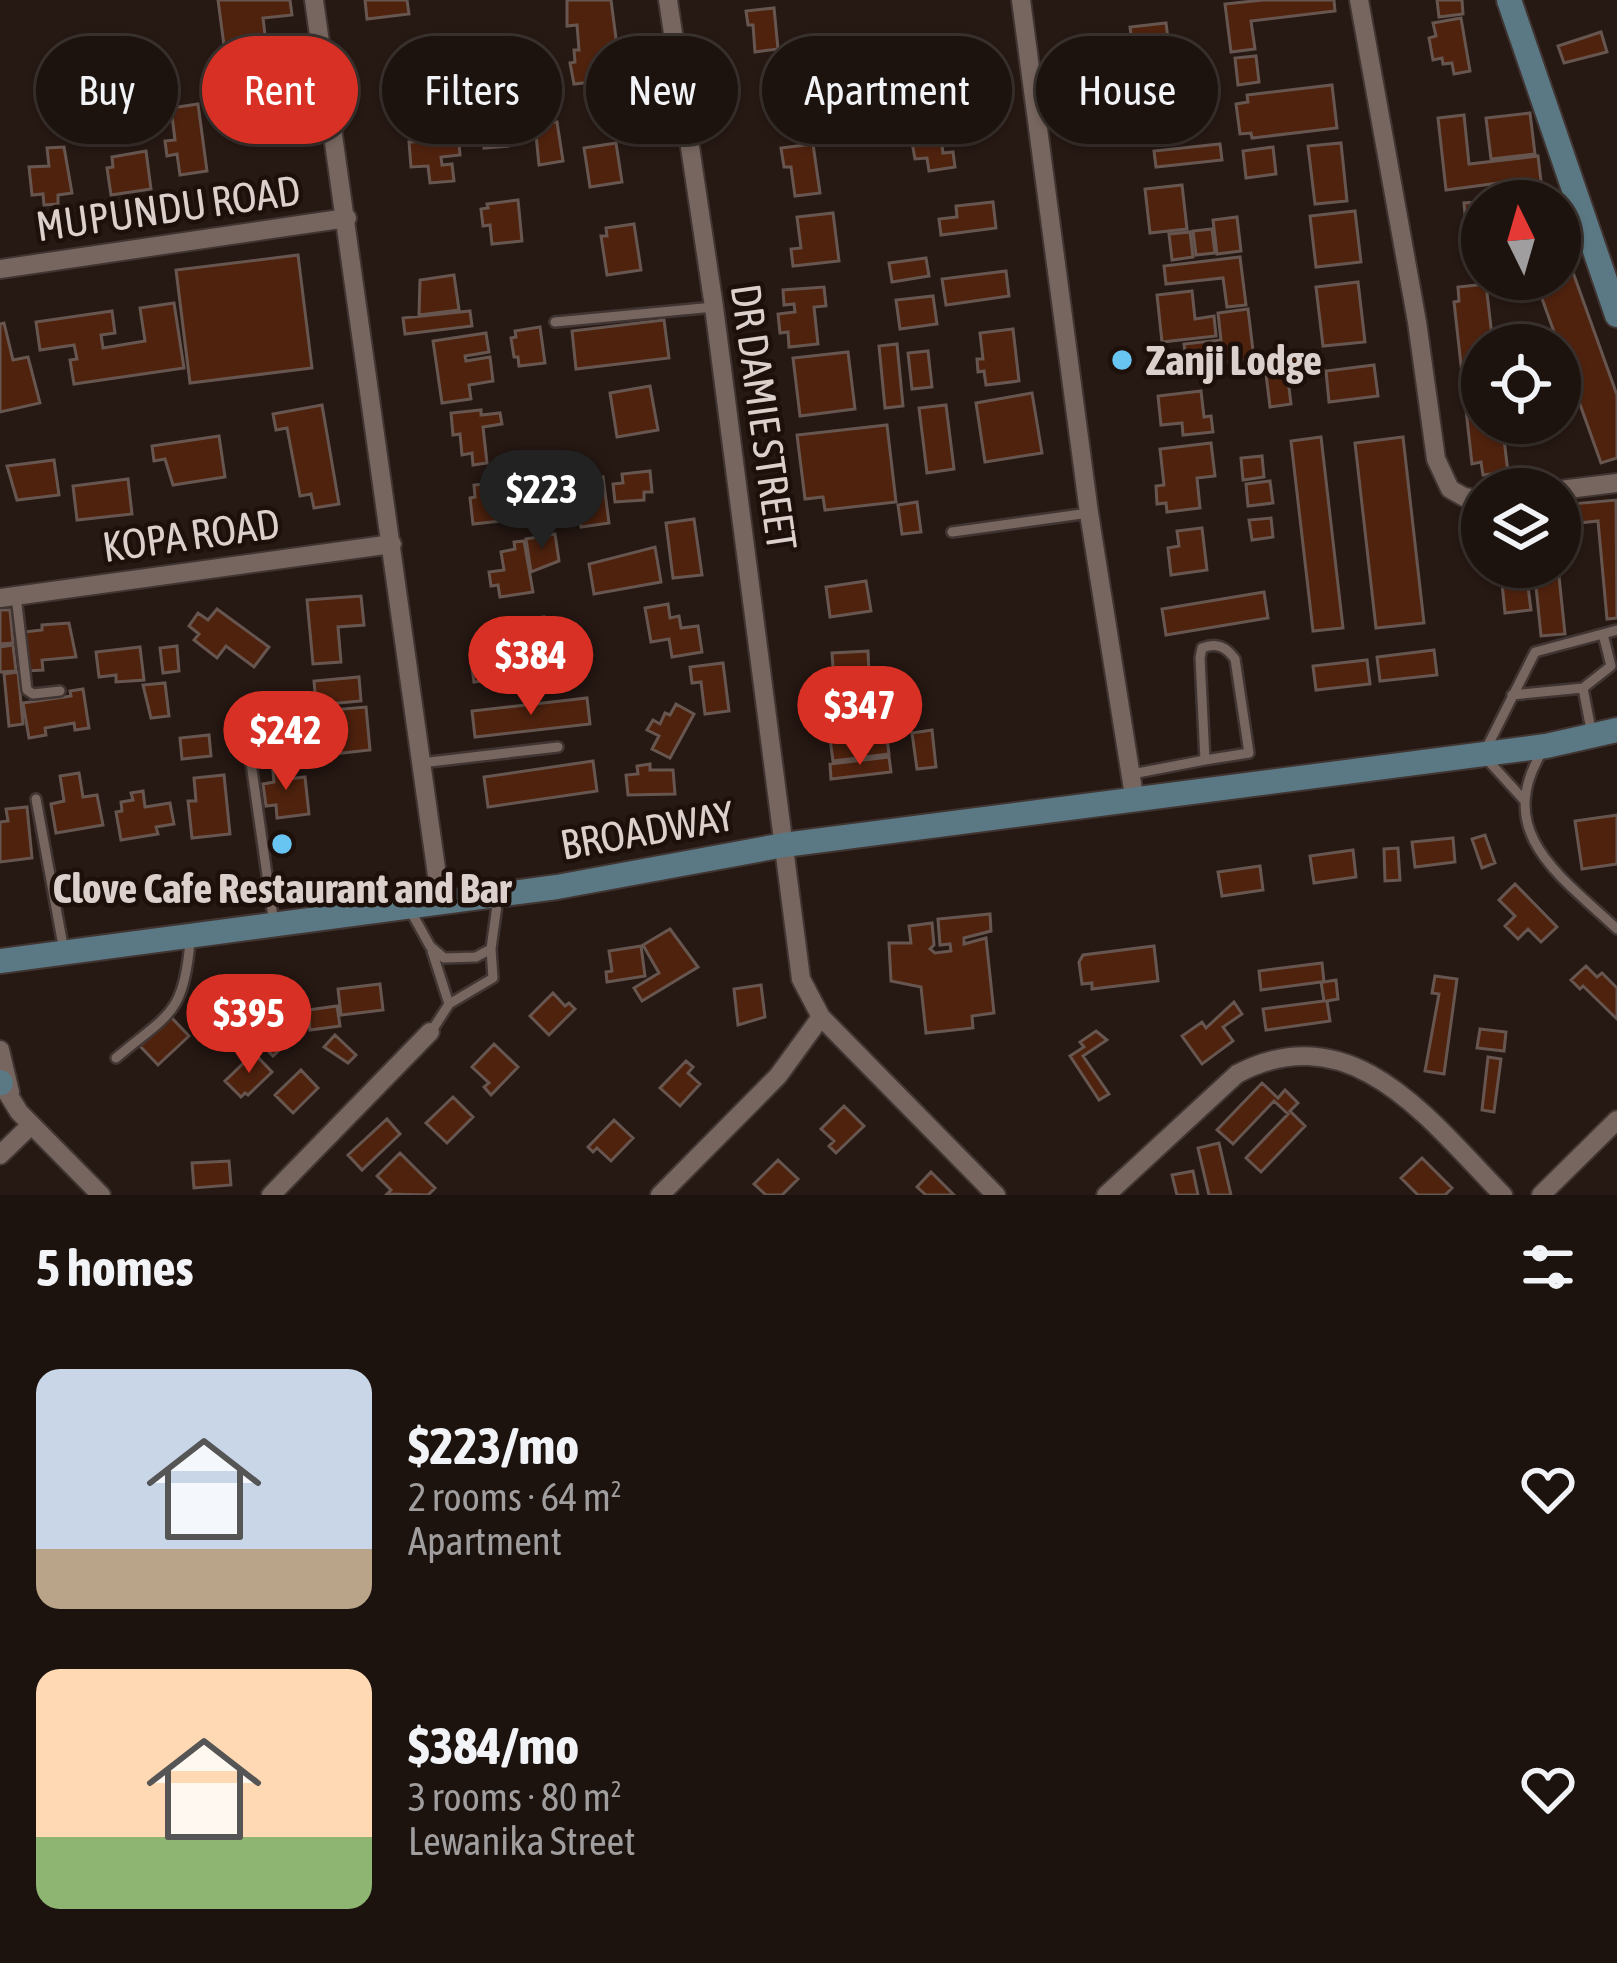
<!DOCTYPE html>
<html lang="en">
<head>
<meta charset="utf-8">
<style>
  body { margin:0; font-family:"Asap Condensed",sans-serif; background:#251b17; color:#f1f3f6; height:100vh; display:flex; flex-direction:column; font-size:45px; white-space:nowrap }
  * { box-sizing:border-box; margin:0 }
  p { font-size:39px; color:#a09e9e }
  .icon { flex:none; width:66px; height:66px; fill:none; stroke:currentColor; stroke-width:2; stroke-linecap:round; stroke-linejoin:round }
  .map { position:relative; height:1195px; overflow:hidden }
  .side { display:flex; flex-direction:column; background:#1c120e; flex:1 }
  .side>* { flex:none }
  .banner { position:absolute; left:36px; top:36px; width:1545px; height:108px; display:flex; gap:24px }
  .needle { width:78px; rotate:355deg }
  .fabs { position:absolute; left:1461px; top:180px; display:grid; gap:24px }
  .fabs a { display:grid; place-items:center; width:120px; height:120px; border-radius:50%; background:#1c120e; box-shadow:0 3px 9px #0004,0 0 0 3px #3a322e; font-size:60px }
  .price { position:absolute; translate:-50% -102px; padding:0 27px; border-radius:42px; background:#d93025; color:#fff; font-size:39px; line-height:78px; filter:drop-shadow(0 3px 6px #0008) }
  .price::after { content:''; position:absolute; left:50%; top:72px; width:36px; height:27px; margin-left:-18px; background:inherit; clip-path:polygon(0 0,100% 0,50% 100%) }
  .price.selected { background:#222; color:#fff }
  ul { padding:0; list-style:none }
  li { display:flex; align-items:center; gap:36px; height:300px; padding:0 36px }
  li span { display:grid; place-items:center; flex:none; width:336px; height:240px; border-radius:24px; color:#555 }
  li>.icon { margin-inline-start:auto }
  span .icon { width:144px; height:144px; fill:#fffc; stroke-width:1 }
  li b { font-size:51px }
  h2 { display:flex; justify-content:space-between; align-items:center; height:144px; padding:0 36px; font-size:51px }
  .pill { padding:0 42px; border-radius:54px; background:#1c120e; box-shadow:0 3px 9px #0004,0 0 0 3px #3a322e; font-size:42px; line-height:108px }
  .pill.selected { background:#d93025; color:#fff }
  .map>svg:first-child { display:block }
  .building { fill:#4f220e; stroke:#67564f; stroke-width:3 }
  .lines { fill:none; stroke-linecap:round; stroke-linejoin:round }
  .service-casing { stroke:#403532; stroke-width:14 }
  .minor-casing { stroke:#403532; stroke-width:22 }
  .secondary-casing { stroke:#403532; stroke-width:28 }
  .service { stroke:#77665f; stroke-width:9 }
  .minor { stroke:#77665f; stroke-width:18 }
  .secondary { stroke:#5b7984; stroke-width:24 }
  .poi-dot { fill:#68c4f0; stroke:#1d0f0a; stroke-width:4.5 }
  .labels { text-anchor:middle; dominant-baseline:central; stroke-width:9; stroke-linejoin:round; paint-order:stroke }
  .street-label { font-size:42px; fill:#dbd0cc; stroke:#1d0f0a }
  .poi-label { font-size:42px; font-weight:bold; fill:#dbd0cc; stroke:#1d0f0a; text-anchor:start }
</style>
</head>
<body>
<div class="map">
<svg width="1617" height="1195" viewBox="0 0 1617 1195">
  <rect width="100%" height="100%" fill="#261813"/>
  <path class="building" d="M218,0H290L292,15L263,18L266,43L276,42L278,62L227,68Z
    M365,0H407L409,14L367,19Z
    M567,0H611L620,69L591,71L592,82L574,84L570,63L575,62L574,50H579L577,25L567,26Z
    M1263,0H1334L1335,11L1251,21L1255,49L1231,52L1225,4Z
    M1437,0H1462L1463,14L1439,17Z
    M774,8L778,49L755,52L753,25H748L746,11Z
    M1461,18L1470,71L1454,74L1452,63L1443,64L1442,58L1433,60L1429,38L1436,36L1433,23Z
    M1166,23L1170,54L1134,58L1130,27Z
    M1601,32L1607,52L1564,63L1558,46Z
    M1256,56L1259,82L1238,85L1235,58Z
    M542,61L546,84L514,90L510,67Z
    M968,66L970,90L927,94L925,80L935,79L934,69Z
    M803,75L806,122L780,124L779,77Z
    M1169,82L1174,124L1152,127L1151,116L1105,122L1101,90Z
    M1332,85L1337,128L1252,138L1251,133L1240,134L1236,104L1248,102L1247,95Z
    M113,92L116,116L82,119L84,94Z
    M842,101L844,127L812,130L810,103Z
    M198,104L207,171L180,175L177,154L167,156L165,141L175,140L171,108Z
    M1530,113L1535,154L1491,159L1486,118Z
    M506,114L509,146L484,148L485,116Z
    M960,115L963,135L941,138L943,153L953,152L955,167L929,171L927,158L915,159L911,137L900,139L898,125Z
    M1464,115L1469,164L1538,156L1543,198L1501,201L1499,183L1446,190L1438,118Z
    M457,121L460,155L441,157L442,165L452,164L454,181L430,183L428,166L411,167L409,142L429,141L427,123Z
    M557,122L563,161L539,165L535,125Z
    M616,143L622,182L590,187L584,148Z
    M1341,143L1347,201L1315,204L1308,146Z
    M813,144L820,193L795,196L791,167H784L781,148Z
    M1220,144L1222,160L1156,167L1154,151Z
    M64,147L72,193L58,195V204L44,205L43,194L32,195L29,167L49,166L47,148Z
    M1273,147L1276,174L1246,178L1243,151Z
    M146,151L151,189L111,195L107,168L113,167L112,157Z
    M1182,185L1187,229L1150,233L1145,189Z
    M518,200L522,241L492,244L490,225L483,226L481,209L488,208L487,204Z
    M993,202L996,228L941,235L939,219L957,217L956,206Z
    M1478,202L1482,233L1467,235L1464,203Z
    M1355,211L1361,262L1316,267L1310,216Z
    M833,213L839,261L793,266L791,249L801,248L797,217Z
    M1237,217L1241,251L1217,254L1213,220Z
    M634,224L641,270L607,275L601,236H607L606,228Z
    M1212,229L1215,253L1196,255L1193,231Z
    M1190,232L1193,257L1172,260L1169,234Z
    M298,255L312,368L190,383L176,270Z
    M1240,257L1246,305L1227,307L1223,278L1166,284L1164,266Z
    M926,258L929,276L892,282L889,263Z
    M1570,264L1617,395V458L1601,463L1535,279H1560V267Z
    M1006,271L1009,296L946,305L942,279Z
    M454,275L459,310L419,315L420,280Z
    M1358,282L1365,342L1323,346L1316,287Z
    M1486,284L1493,345H1482V423H1502L1508,472L1483,475L1481,462L1472,464L1454,302L1459,301L1458,287Z
    M824,287L826,306L814,307L818,344L789,347L788,332L780,333L778,314L795,312L794,304L784,305L783,290Z
    M1192,291L1195,319L1214,316L1216,336L1162,342L1157,295Z
    M933,296L937,324L900,329L896,300Z
    M174,303L184,368L74,384L70,360L77,359L74,345L40,350L36,322L112,311L115,333L101,335L103,348L145,341L140,308Z
    M1248,309L1254,359L1187,366L1184,344L1221,340L1218,313Z
    M470,311L472,326L405,334L403,318Z
    M664,320L669,358L576,369L572,331Z
    M4,323L13,360L28,357L40,403L0,412V324Z
    M540,327L545,363L519,366L518,357H514L511,338L516,337L515,331Z
    M1013,329L1019,381L986,385L984,371L978,372L977,359H983L980,333Z
    M486,333L489,352L465,356L466,361L490,357L493,381L469,385L471,399L442,403L433,341Z
    M897,344L903,406L885,408L879,346Z
    M928,351L932,387L912,389L908,353Z
    M848,352L855,409L800,416L793,358Z
    M1321,354L1323,370L1309,371L1310,377L1299,378L1298,372L1291,373L1289,357Z
    M1374,365L1378,396L1329,402L1326,371Z
    M1287,371L1291,404L1270,407L1266,374Z
    M650,386L658,430L617,437L610,393Z
    M1201,391L1204,417L1211,416L1213,432L1183,435L1182,423L1161,425L1158,396Z
    M1032,393L1042,453L985,462L976,403Z
    M322,405L339,504L314,508L311,494L300,496L287,428L276,430L273,414Z
    M946,405L954,469L927,473L919,408Z
    M481,410V415L500,413L502,424L483,427L487,463L473,465L472,453L462,455L460,434L453,435L451,413Z
    M887,425L896,502L825,510L823,497L805,499L797,435Z
    M219,436L225,477L173,485L165,459L154,461L152,446Z
    M1321,437L1343,628L1313,631L1291,441Z
    M1403,437L1424,623L1376,628L1355,443Z
    M1211,443L1215,476L1197,478L1200,508L1167,512L1166,503L1157,504L1156,486L1164,485L1160,449Z
    M1262,456L1264,477L1243,480L1241,458Z
    M54,460L59,495L17,500L7,466Z
    M650,471L652,492H644V500L615,502L613,484L623,483L622,474Z
    M603,477L609,523L581,527L574,481Z
    M128,479L132,514L77,520L73,486Z
    M1270,481L1273,503L1248,506L1246,484Z
    M505,482L510,520L473,524L470,498L475,497L474,485Z
    M1616,500L1617,618L1607,619L1598,521L1560,525V505Z
    M917,502L921,532L902,534L898,505Z
    M1271,518L1273,537L1252,540L1249,520Z
    M694,519L702,575L673,578L666,523Z
    M1202,528L1207,570L1171,575L1168,548L1179,546L1177,531Z
    M555,534L559,561L531,572L526,539Z
    M524,541L533,592L500,597L498,585L491,586L489,572L504,570L501,552L515,549L514,542Z
    M655,547L661,582L594,594L589,564Z
    M1534,567H1558L1565,634L1541,636Z
    M1526,571L1531,610L1505,613L1501,574Z
    M866,581L871,611L830,617L826,587Z
    M1264,592L1268,618L1166,635L1162,609Z
    M361,596L364,625L338,627L341,662L313,664L307,600Z
    M668,604L670,618L679,616L681,628L698,626L702,652L672,657L669,639L651,642L645,608Z
    M217,609L269,647L254,667L226,646L217,658L194,640L199,634L189,626L198,613L208,620Z
    M0,610H10L13,643L0,644Z
    M544,617L548,643L519,646L520,652L532,651L534,674L474,682L471,660L509,655L508,648L496,649L493,624Z
    M69,623L76,657L42,660L43,670L27,671L24,632L42,630V625Z
    M13,645L16,671L0,672V647Z
    M177,646L179,671L163,673L160,648Z
    M140,647L144,680L116,682V675L99,677L96,652Z
    M1434,650L1437,675L1380,681L1377,657Z
    M868,651L869,676L845,677L846,696L835,697L832,653Z
    M1367,660L1370,684L1316,690L1313,666Z
    M723,663L729,711L705,714L701,682L692,683L690,667Z
    M18,672L23,724L9,726L4,674Z
    M359,677L361,701L316,705L314,681Z
    M165,683L169,716L151,718L143,685Z
    M83,689L89,728L75,730L74,723L45,728L46,735L29,738L23,703L71,696L70,691Z
    M587,698L590,724L475,737L472,711Z
    M676,704L694,714L670,758L652,749L659,736L647,730L653,720L660,724L665,713L670,715Z
    M366,707L370,750L324,755L322,740L336,739L334,718L320,719L319,711Z
    M932,730L936,767L917,769L912,733Z
    M886,731L889,754L833,761L830,739Z
    M209,735L211,756L182,759L180,738Z
    M889,757L891,772L831,779L830,764Z
    M286,761L287,779L305,777L309,814L277,818L276,805L266,806L263,784L274,782L272,762Z
    M593,761L597,791L488,807L484,777Z
    M650,764V770H673L675,794L628,795L626,775L638,774L637,766Z
    M79,773L83,797L97,795L103,825L56,833L51,804L64,801L60,776Z
    M224,775L230,834L192,838L188,801H196L194,778Z
    M143,791L145,807L170,803L174,824L156,827L158,834L121,840L116,812L122,811L121,802L133,800L131,793Z
    M27,807L32,858L0,862V822L8,821L6,809Z
    M1617,815V864L1582,869L1575,821Z
    M1485,835L1495,863L1482,868L1472,839Z
    M1453,838L1455,862L1415,867L1412,842Z
    M1398,848L1400,880L1385,881L1384,849Z
    M1353,850L1356,877L1314,883L1310,856Z
    M1260,866L1263,890L1222,896L1218,872Z
    M1515,884L1557,927L1541,942L1528,929L1518,939L1505,926L1515,916L1499,900Z
    M990,914L991,931L964,938V944L986,938L994,1013L972,1016L973,1028L926,1033L921,987L891,981L889,943H911L909,926L932,923L934,945L930,949L935,953L951,951L950,944L940,945L938,919Z
    M670,929L698,967L642,1001L634,988L659,973L643,945Z
    M641,946L645,976L607,982L606,972L612,971L609,951Z
    M1154,946L1158,981L1092,989V983L1082,984L1079,962L1083,955Z
    M1322,963L1324,982L1336,980L1338,999L1327,1001L1330,1021L1266,1030L1263,1009L1324,1001L1321,982L1261,990L1259,971Z
    M1586,966L1597,977L1602,973L1617,988V1019L1583,986L1580,989L1571,980Z
    M1435,976L1457,979L1444,1074L1425,1071L1439,994L1432,993Z
    M380,984L383,1010L341,1015L338,989Z
    M761,985L765,1017L738,1025L734,989Z
    M553,993L565,1006L569,1003L575,1009L549,1035L530,1016Z
    M1234,1002L1242,1014L1223,1027L1233,1041L1202,1064L1182,1036L1202,1022L1206,1028Z
    M337,1006L340,1026L310,1030L308,1010Z
    M171,1017L189,1036L158,1065L140,1046Z
    M279,1027L291,1039L273,1056L261,1044Z
    M1480,1029L1506,1032L1504,1051L1477,1048Z
    M1096,1031L1107,1040L1083,1056L1109,1094L1099,1100L1070,1056L1084,1047L1080,1042Z
    M335,1035L356,1055L348,1063L324,1047Z
    M494,1044L518,1067L491,1095L484,1087L489,1083L472,1067Z
    M254,1053L272,1072L248,1095L245,1093L241,1097L225,1081Z
    M1488,1057L1501,1059L1494,1112L1482,1110Z
    M686,1061L693,1067L688,1073L700,1084L680,1106L660,1088Z
    M301,1070L318,1088L293,1113L275,1095Z
    M1262,1083L1278,1098L1285,1090L1298,1103L1290,1111L1305,1126L1261,1172L1246,1158L1288,1114L1274,1101L1233,1144L1217,1130Z
    M453,1097L473,1117L447,1143L426,1123Z
    M844,1106L864,1126L836,1153L829,1146L834,1141L821,1129Z
    M387,1119L400,1134L362,1170L348,1155Z
    M614,1120L633,1138L611,1161L597,1148L593,1152L588,1147Z
    M1219,1143L1231,1195H1209L1198,1148Z
    M400,1153L435,1188L428,1195L387,1194L391,1190L377,1176Z
    M1422,1158L1452,1188L1445,1195H1418L1401,1178Z
    M778,1160L798,1179L782,1195H766L754,1184Z
    M229,1161L231,1185L194,1188L192,1163Z
    M1193,1171L1198,1195H1177L1172,1175Z
    M931,1172L954,1195H926L917,1187Z"/>
  <g class="lines">
    <g class="service-casing">
      <path id="service" d="M555,322L714,307
        M952,532L1089,513
        M16,596L27,690L33,694L60,691
        M1583,688L1591,730
        M1512,695L1583,688L1611,666L1603,634
        M1542,752C1492,833 1563,878 1617,929
        M251,763L274,924
        M421,763L558,747
        M1132,774L1205,760L1200,658L1202,648C1217,642 1226,647 1235,659L1249,753L1205,760
        M36,799L64,951
        M1524,800L1483,755L1535,652L1617,630
        M409,908L430,946L444,958L476,957L491,949L498,898
        M432,951L449,1004
        M431,1032L449,1004L493,978L491,949
        M116,1058C169,1013 184,1015 190,941"/>
    </g>
    <g class="minor-casing">
      <path id="minor" d="M314,0L441,904
        M668,0L714,307L801,979L821,1017L996,1195
        M1021,0L1089,513L1135,802
        M1359,0L1417,322L1436,459L1450,489L1464,497L1482,500
        M0,269L347,218
        M1560,490L1617,483
        M0,598L392,544
        M0,1050L10,1092
        M0,1081L19,1112L101,1195
        M0,1155L31,1125
        M271,1195L430,1032
        M660,1195L778,1076L821,1017
        M1106,1195L1237,1074C1353,1013 1430,1121 1503,1195
        M1541,1195L1617,1120"/>
    </g>
    <g class="secondary-casing">
      <path id="secondary" d="M1509,0L1617,315
        M0,961L557,887L784,845L1546,746L1617,730
        M0,1082L1,1083"/>
    </g>
    <use href="#service" class="service"/>
    <use href="#minor" class="minor"/>
    <use href="#secondary" class="secondary"/>
  </g>
  <g class="poi-dot">
    <circle cx="1122" cy="360" r="12"/>
    <circle cx="282" cy="844" r="12"/>
  </g>
  <g class="labels">
    <g class="street-label">
      <text transform="translate(168 208) rotate(-8)">MUPUNDU ROAD</text>
      <text transform="translate(764 417) rotate(82)">DR DAMIE STREET</text>
      <text transform="translate(191 535) rotate(-8)">KOPA ROAD</text>
      <text transform="translate(647 830) rotate(-10)">BROADWAY</text>
    </g>
    <g class="poi-label">
      <text x="1146" y="360">Zanji Lodge</text>
      <text x="282" y="888" text-anchor="middle">Clove Cafe Restaurant and Bar</text>
    </g>
  </g>
</svg>
<div class="fabs">
<a><svg class="needle" viewBox="-14 -14 28 28"><path d="M0-13l5 13h-10z" fill="#e53935"/><path d="M0 13l5-13h-10z" fill="#a09e9e"/></svg></a>
<a><svg class="icon" aria-label="locate" viewBox="0 0 24 24"><circle cx="12" cy="12" r="6"/><path d="M12 2v4M12 18v4M2 12h4M18 12h4"/></svg></a>
<a><svg class="icon" aria-label="layers" viewBox="0 0 24 24"><path d="M12 4l9 5-9 5-9-5zM3 14l9 5 9-5"/></svg></a>
</div>
<b class="price selected" style="left:542px;top:552px">$223</b>
<b class="price" style="left:531px;top:718px">$384</b>
<b class="price" style="left:860px;top:768px">$347</b>
<b class="price" style="left:286px;top:793px">$242</b>
<b class="price" style="left:249px;top:1076px">$395</b>
<div class="banner">
<a class="pill">Buy</a>
<a class="pill selected">Rent</a>
<a class="pill">Filters</a>
<a class="pill">New</a>
<a class="pill">Apartment</a>
<a class="pill">House</a>
</div>
</div>
<section class="side">
<h2>5 homes<svg class="icon" aria-label="filters" viewBox="0 0 24 24"><path d="M4 7h16M4 17h16"/><circle cx="9" cy="7" r="2"/><circle cx="15" cy="17" r="2"/></svg></h2>
<ul>
<li><span style="background:linear-gradient(#c9d6e8 75%,#b9a48a 0)"><svg class="icon" aria-label="home" viewBox="0 0 24 24"><path d="M3 11l9-7 9 7M6 9v11h12V9"/></svg></span><div><b>$223/mo</b><p>2 rooms · 64 m²</p><p>Apartment</p></div><svg class="icon" aria-label="heart" viewBox="0 0 24 24"><path d="M12 20l-8-8c-3-5 5-10 8-4 3-6 11-1 8 4z"/></svg></li>
<li><span style="background:linear-gradient(#ffd9b3 70%,#8fb573 0)"><svg class="icon" aria-label="home" viewBox="0 0 24 24"><path d="M3 11l9-7 9 7M6 9v11h12V9"/></svg></span><div><b>$384/mo</b><p>3 rooms · 80 m²</p><p>Lewanika Street</p></div><svg class="icon" aria-label="heart" viewBox="0 0 24 24"><path d="M12 20l-8-8c-3-5 5-10 8-4 3-6 11-1 8 4z"/></svg></li>
</ul>
</section>
</body>
</html>
